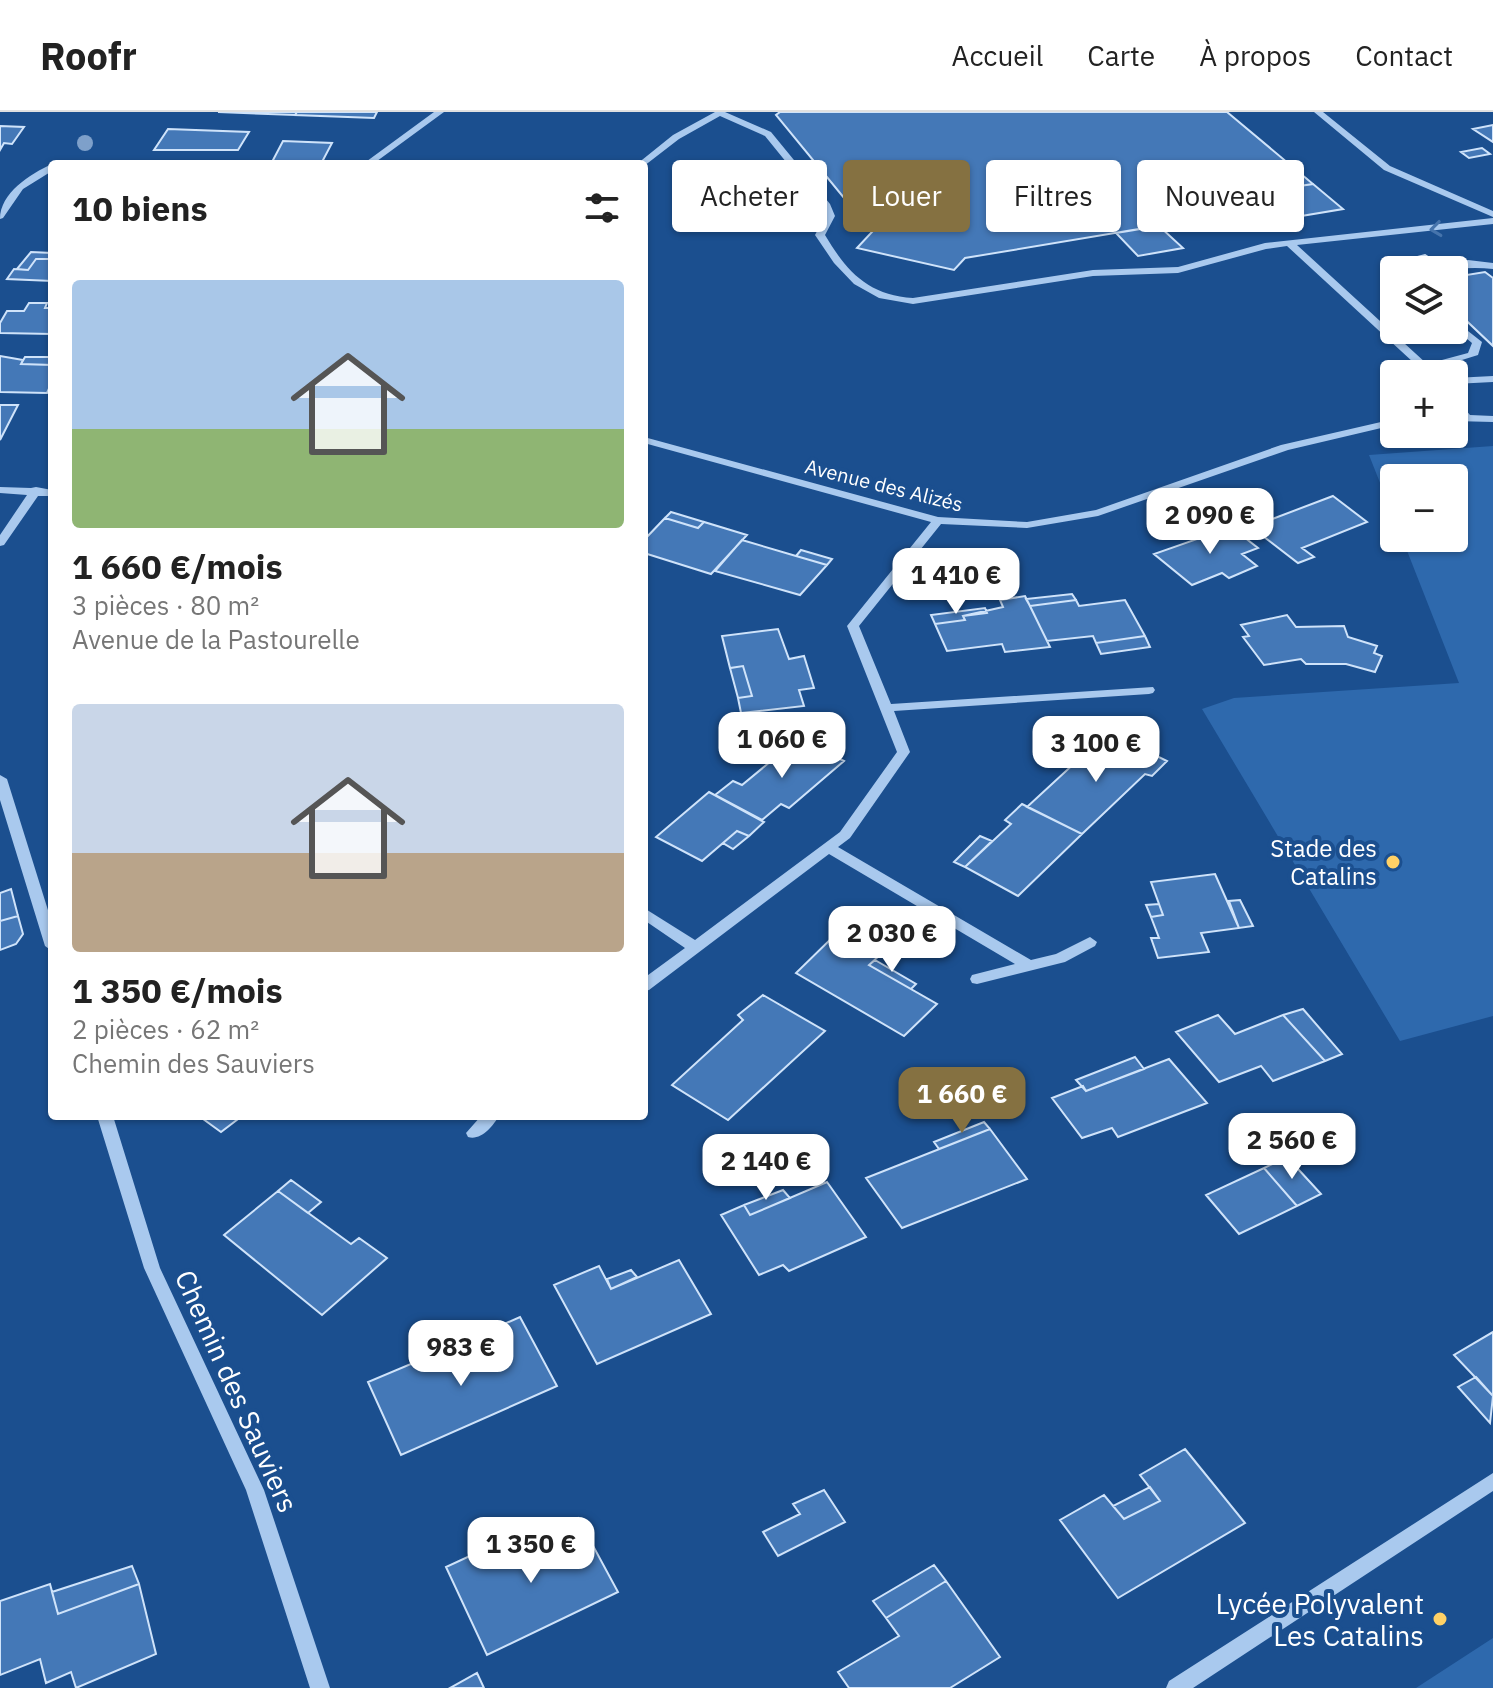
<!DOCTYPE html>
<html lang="fr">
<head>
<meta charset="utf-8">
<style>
  body { margin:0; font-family:"IBM Plex Sans",sans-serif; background:#f2f2f2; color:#222; height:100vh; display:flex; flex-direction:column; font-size:30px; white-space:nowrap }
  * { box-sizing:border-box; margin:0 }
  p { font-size:26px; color:#767676 }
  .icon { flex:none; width:44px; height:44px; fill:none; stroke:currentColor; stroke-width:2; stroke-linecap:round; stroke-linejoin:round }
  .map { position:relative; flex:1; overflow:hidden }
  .sheet { position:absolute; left:48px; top:48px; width:600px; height:960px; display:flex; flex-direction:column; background:#fff; border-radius:8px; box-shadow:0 2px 6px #0004 }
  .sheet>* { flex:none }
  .top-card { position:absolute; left:672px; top:48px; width:700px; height:72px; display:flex; gap:16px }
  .fabs { position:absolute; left:1380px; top:144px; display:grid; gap:16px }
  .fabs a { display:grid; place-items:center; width:88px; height:88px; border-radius:8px; background:#fff; box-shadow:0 2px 6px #0004; font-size:40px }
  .price { position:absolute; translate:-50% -68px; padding:0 18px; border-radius:16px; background:#fff; color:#222; font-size:26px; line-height:52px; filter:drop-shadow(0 2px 4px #0008) }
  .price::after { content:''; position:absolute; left:50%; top:48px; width:24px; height:18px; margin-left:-12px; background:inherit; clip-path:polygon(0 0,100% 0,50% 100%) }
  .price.active { background:#857141; color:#fff }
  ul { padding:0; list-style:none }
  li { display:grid; align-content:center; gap:16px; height:424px; padding:0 24px }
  li span { display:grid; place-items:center; height:248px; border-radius:8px; color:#555 }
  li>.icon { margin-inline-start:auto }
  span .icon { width:144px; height:144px; fill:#fffc; stroke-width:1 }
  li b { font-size:34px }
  h2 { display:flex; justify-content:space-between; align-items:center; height:96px; padding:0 24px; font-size:34px }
  .tag { padding:0 28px; border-radius:8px; background:#fff; box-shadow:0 2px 6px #0004; font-size:28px; line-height:72px }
  .tag.active { background:#857141; color:#fff }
  header { display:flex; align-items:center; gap:48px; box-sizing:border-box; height:112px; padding:0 40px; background:#fff; border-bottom:2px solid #e0e0e0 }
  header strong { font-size:38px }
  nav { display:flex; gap:44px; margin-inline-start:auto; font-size:28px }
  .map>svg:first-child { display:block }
  .green { fill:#2e69ad }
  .building { fill:#4478b7; stroke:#cfe3fa; stroke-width:2 }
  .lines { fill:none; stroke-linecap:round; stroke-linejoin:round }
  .minor { fill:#a9c9ee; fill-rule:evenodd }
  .tree { fill:#7ea0ca }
  .oneway { stroke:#4674ac }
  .poi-dot { fill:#ffd166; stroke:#1b4f8f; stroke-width:3 }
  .labels { text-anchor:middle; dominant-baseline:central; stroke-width:8; stroke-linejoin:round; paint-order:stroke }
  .far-street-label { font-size:20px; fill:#fff; stroke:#1b4f8f }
  .poi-label { font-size:24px; fill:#fff; stroke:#1b4f8f; text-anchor:end }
  .near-street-label { font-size:28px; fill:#fff; stroke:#1b4f8f }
  .near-poi-label { font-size:28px; fill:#fff; stroke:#1b4f8f; text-anchor:end }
</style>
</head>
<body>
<header>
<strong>Roofr</strong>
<nav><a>Accueil</a><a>Carte</a><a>À propos</a><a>Contact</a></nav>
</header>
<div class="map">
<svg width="1493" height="1576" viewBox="0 0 1493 1576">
  <rect width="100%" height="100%" fill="#1b4f8f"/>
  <path class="green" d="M1493,334V904L1400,929L1202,597L1234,586L1459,571L1402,426H1454V366H1394V406L1369,343Z
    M1493,1526V1576H1416Z"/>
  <path class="building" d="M218,0H297L295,3Z
    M297,0H377L374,6L295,3Z
    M780,0H1227L1313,72L1272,78L1288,92L965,146L954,158L857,136L872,120L776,3Z
    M1493,13V30L1473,17Z
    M0,14L24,15L12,32L4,31L0,38Z
    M168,17L249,20L238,38H154Z
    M283,29L332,31L322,50H272Z
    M1482,36L1490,42L1469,46L1461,40Z
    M1313,72L1343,97L1247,113L1233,101L1288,92L1272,78Z
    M1159,114L1183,136L1138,144L1116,121Z
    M31,140L52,141V147H36L28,158L17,157Z
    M1425,143L1436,150L1405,158L1395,151Z
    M36,147H52V169L7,167L14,157L28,158Z
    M1485,160L1493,166V234L1454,197V165Z
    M29,191H47L45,196H52V222L0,221V211L7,199H24Z
    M0,244L23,248L21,252L52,253V270L47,281L0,280Z
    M25,245H52V253L21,252Z
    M0,293H18L0,328Z
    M1333,384L1367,410L1302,436L1314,445L1298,451L1251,415Z
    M671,400L704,410L698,416L665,406Z
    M665,406L698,416L704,410L747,423L711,462L644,441V428Z
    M1231,415L1258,436L1242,442L1257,454L1229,466L1222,461L1192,473L1154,442Z
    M742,428L796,444L827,453L800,483L715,459Z
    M801,438L832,447L827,453L796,444Z
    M969,439L977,447L958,453L950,446Z
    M1072,482L1076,488L1030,494L1026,487Z
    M1025,484L1050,535L1005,540L1002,532L947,539L935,512L965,508L963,504L1003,495L1000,488Z
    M1076,488L1079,494L1125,488L1145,524L1096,531L1093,524L1047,529L1030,494Z
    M985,496L987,501L963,504L965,508L935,512L931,503Z
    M1287,503L1296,515L1344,514L1348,525L1377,534L1374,541L1382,544L1375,560L1346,552H1306L1301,547L1264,553L1243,525L1249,524L1241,513Z
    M778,517L789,547L804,544L814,576L799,578L804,594L741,601L738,586L752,584L743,554L730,556L722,524Z
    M1145,524L1150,535L1101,542L1096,531Z
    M743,554L752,584L738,586L730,556Z
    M1114,623L1167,649L1152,664L1145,662L1082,722L1027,695L1091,636L1097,638Z
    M799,626L844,649L789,696L781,692L762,708L715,683L733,669L742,673Z
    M709,680L764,710L749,724L737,719L702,749L656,725Z
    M1022,692L1082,722L1018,784L965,755L1011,712L1005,708Z
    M737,719L749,724L733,737L723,731Z
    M980,724L992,729L965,755L954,750Z
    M1215,762L1239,816L1201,821L1209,840L1158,846L1151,826H1159L1151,805L1163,803L1151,770Z
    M11,777L18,804L0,809V781Z
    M1240,788L1253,814L1239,816L1229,789Z
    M1159,792L1163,803L1151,805L1146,793Z
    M18,804L23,822L16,832L0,838V809Z
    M838,820L880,843L869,853L937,892L904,924L796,861Z
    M875,848L916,872L911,877L869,853Z
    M763,883L825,919L728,1008L672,973L743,908L738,903Z
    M1303,897L1342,942L1325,949L1283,903Z
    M1218,903L1235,922L1283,903L1325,949L1273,969L1261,954L1219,970L1176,920Z
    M1135,945L1144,957L1086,979L1076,968Z
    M1169,947L1207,991L1118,1025L1112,1016L1082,1026L1052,986L1083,974L1086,979Z
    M199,1004H242L221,1020Z
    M984,1010L990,1017L939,1037L934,1030Z
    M990,1017L1027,1067L902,1116L866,1066Z
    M1287,1045L1321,1082L1297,1094L1264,1056Z
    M1264,1056L1297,1094L1239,1122L1206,1083Z
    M291,1068L321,1090L308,1101L278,1079Z
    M827,1070L866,1125L789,1159L783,1153L759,1163L721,1103L744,1093L750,1103Z
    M783,1078L790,1086L750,1103L744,1093Z
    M278,1079L351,1132L359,1126L387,1146L322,1203L224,1123Z
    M679,1148L711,1202L597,1252L554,1173L599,1154L611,1177Z
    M631,1158L637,1165L611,1177L607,1167Z
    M520,1205L557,1274L401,1343L368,1270L425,1246L431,1256L491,1230L486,1220Z
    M486,1220L491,1230L431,1256L425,1246Z
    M1493,1220V1284L1454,1243Z
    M1476,1265L1493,1284L1490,1311L1458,1275Z
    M1185,1337L1245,1411L1118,1486L1060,1408L1104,1383L1124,1407L1160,1389L1140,1363Z
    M1150,1375L1160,1389L1124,1407L1113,1394Z
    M824,1378L845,1410L778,1444L763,1420L800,1402L793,1392Z
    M578,1406L618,1480L487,1543L446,1455L487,1436L495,1448Z
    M934,1453L946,1469L886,1506L873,1489Z
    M132,1454L139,1472L58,1502L52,1480Z
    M946,1469L1000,1545L950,1576H849L838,1560L899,1524L886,1506Z
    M50,1472L58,1502L139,1472L156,1542L76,1576L71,1560L46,1571L40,1547L0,1563V1489Z
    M477,1561L484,1576H450Z"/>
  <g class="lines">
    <path class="minor" d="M434,0H444L373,52H363Z
      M715,0H725L771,20L830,92L835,104L825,123C847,160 868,183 913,186L1093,158L1178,155L1265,131L1493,106V112L1297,133L1427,252L1468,241L1472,231L1454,216V208L1482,230L1478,243L1433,257L1437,262H1426L1287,134L1266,137L1178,161L1093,164L913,192L879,186L854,172L834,151L815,123L825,104L821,93L765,24L720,4L679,27L644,54V52H637L673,23Z
      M1314,0H1323L1390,54L1493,99V105L1384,58Z
      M52,52V59L23,77L3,106L0,107C0,81 30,62 52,52Z
      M1468,148L1493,151V157C1471,154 1451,158 1428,158Z
      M1493,264V270L1454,272V266Z
      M1454,288L1458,289L1470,303L1493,304V310L1454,309V303H1459L1454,298Z
      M1394,307V313L1288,338L1098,404L1027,416L941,412L859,514L891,592L1153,575L1155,578L1153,581L1149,582L894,599L910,640L850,726L838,735L1031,848L1056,842L1090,825L1097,830L1095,834L1065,850L977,872L972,871L970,867L972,863L1015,852L829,742L649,878L644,879V866L685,836L644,808V796L695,828L840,720L897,640L847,514L931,410L644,331V325L938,405L1027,410L1096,398L1281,333Z
      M0,375L31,376L36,375L52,378V384H38L4,433L0,434V423L27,383L0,381Z
      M0,663L7,667L52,811V839L45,834L0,688Z
      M97,1004H113L160,1156L264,1378L330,1576H310L246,1378L144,1156Z
      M481,1004H499C493,1014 481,1029 468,1025L466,1021Z
      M1493,1361V1379L1193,1576H1166L1169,1569Z"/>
  </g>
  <circle class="tree" cx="85" cy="31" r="8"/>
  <defs><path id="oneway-chevron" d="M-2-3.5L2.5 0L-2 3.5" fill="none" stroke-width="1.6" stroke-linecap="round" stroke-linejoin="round" transform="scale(2)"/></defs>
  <use class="oneway" href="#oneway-chevron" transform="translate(1436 117) rotate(173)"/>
  <g class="poi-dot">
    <circle cx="1393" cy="750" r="8"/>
    <circle cx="1440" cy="1507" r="8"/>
  </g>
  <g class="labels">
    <g class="far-street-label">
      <text transform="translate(884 373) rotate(14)">Avenue des Alizés</text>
    </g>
    <g class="poi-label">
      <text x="1377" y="736">Stade des<tspan x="1377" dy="28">Catalins</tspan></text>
    </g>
    <g class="near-street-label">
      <text transform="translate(237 1279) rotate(66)">Chemin des Sauviers</text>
    </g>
    <g class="near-poi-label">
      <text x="1424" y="1491">Lycée Polyvalent<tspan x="1424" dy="32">Les Catalins</tspan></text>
    </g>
  </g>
</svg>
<div class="fabs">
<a><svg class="icon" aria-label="layers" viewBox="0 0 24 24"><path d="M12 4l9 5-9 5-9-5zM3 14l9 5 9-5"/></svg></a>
<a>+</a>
<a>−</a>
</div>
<b class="price" style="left:1210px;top:444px">2 090 €</b>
<b class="price" style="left:956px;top:504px">1 410 €</b>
<b class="price" style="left:782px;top:668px">1 060 €</b>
<b class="price" style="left:1096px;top:672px">3 100 €</b>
<b class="price" style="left:892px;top:862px">2 030 €</b>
<b class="price active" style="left:962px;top:1023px">1 660 €</b>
<b class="price" style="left:1292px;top:1069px">2 560 €</b>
<b class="price" style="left:766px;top:1090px">2 140 €</b>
<b class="price" style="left:461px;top:1276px">983 €</b>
<b class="price" style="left:531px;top:1473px">1 350 €</b>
<div class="top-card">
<a class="tag">Acheter</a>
<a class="tag active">Louer</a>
<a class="tag">Filtres</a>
<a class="tag">Nouveau</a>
</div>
<section class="sheet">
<h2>10 biens<svg class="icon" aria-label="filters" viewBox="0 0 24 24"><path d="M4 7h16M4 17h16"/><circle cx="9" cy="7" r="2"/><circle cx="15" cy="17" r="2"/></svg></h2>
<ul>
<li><span style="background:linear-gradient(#a9c7e8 60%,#8fb573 0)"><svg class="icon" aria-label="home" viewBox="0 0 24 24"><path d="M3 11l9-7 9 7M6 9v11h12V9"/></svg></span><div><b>1 660 €/mois</b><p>3 pièces · 80 m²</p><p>Avenue de la Pastourelle</p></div></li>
<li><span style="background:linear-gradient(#c9d6e8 60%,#b9a48a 0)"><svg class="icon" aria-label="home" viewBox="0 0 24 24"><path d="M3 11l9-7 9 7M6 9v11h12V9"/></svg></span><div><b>1 350 €/mois</b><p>2 pièces · 62 m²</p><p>Chemin des Sauviers</p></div></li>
</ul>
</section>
</div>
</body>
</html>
